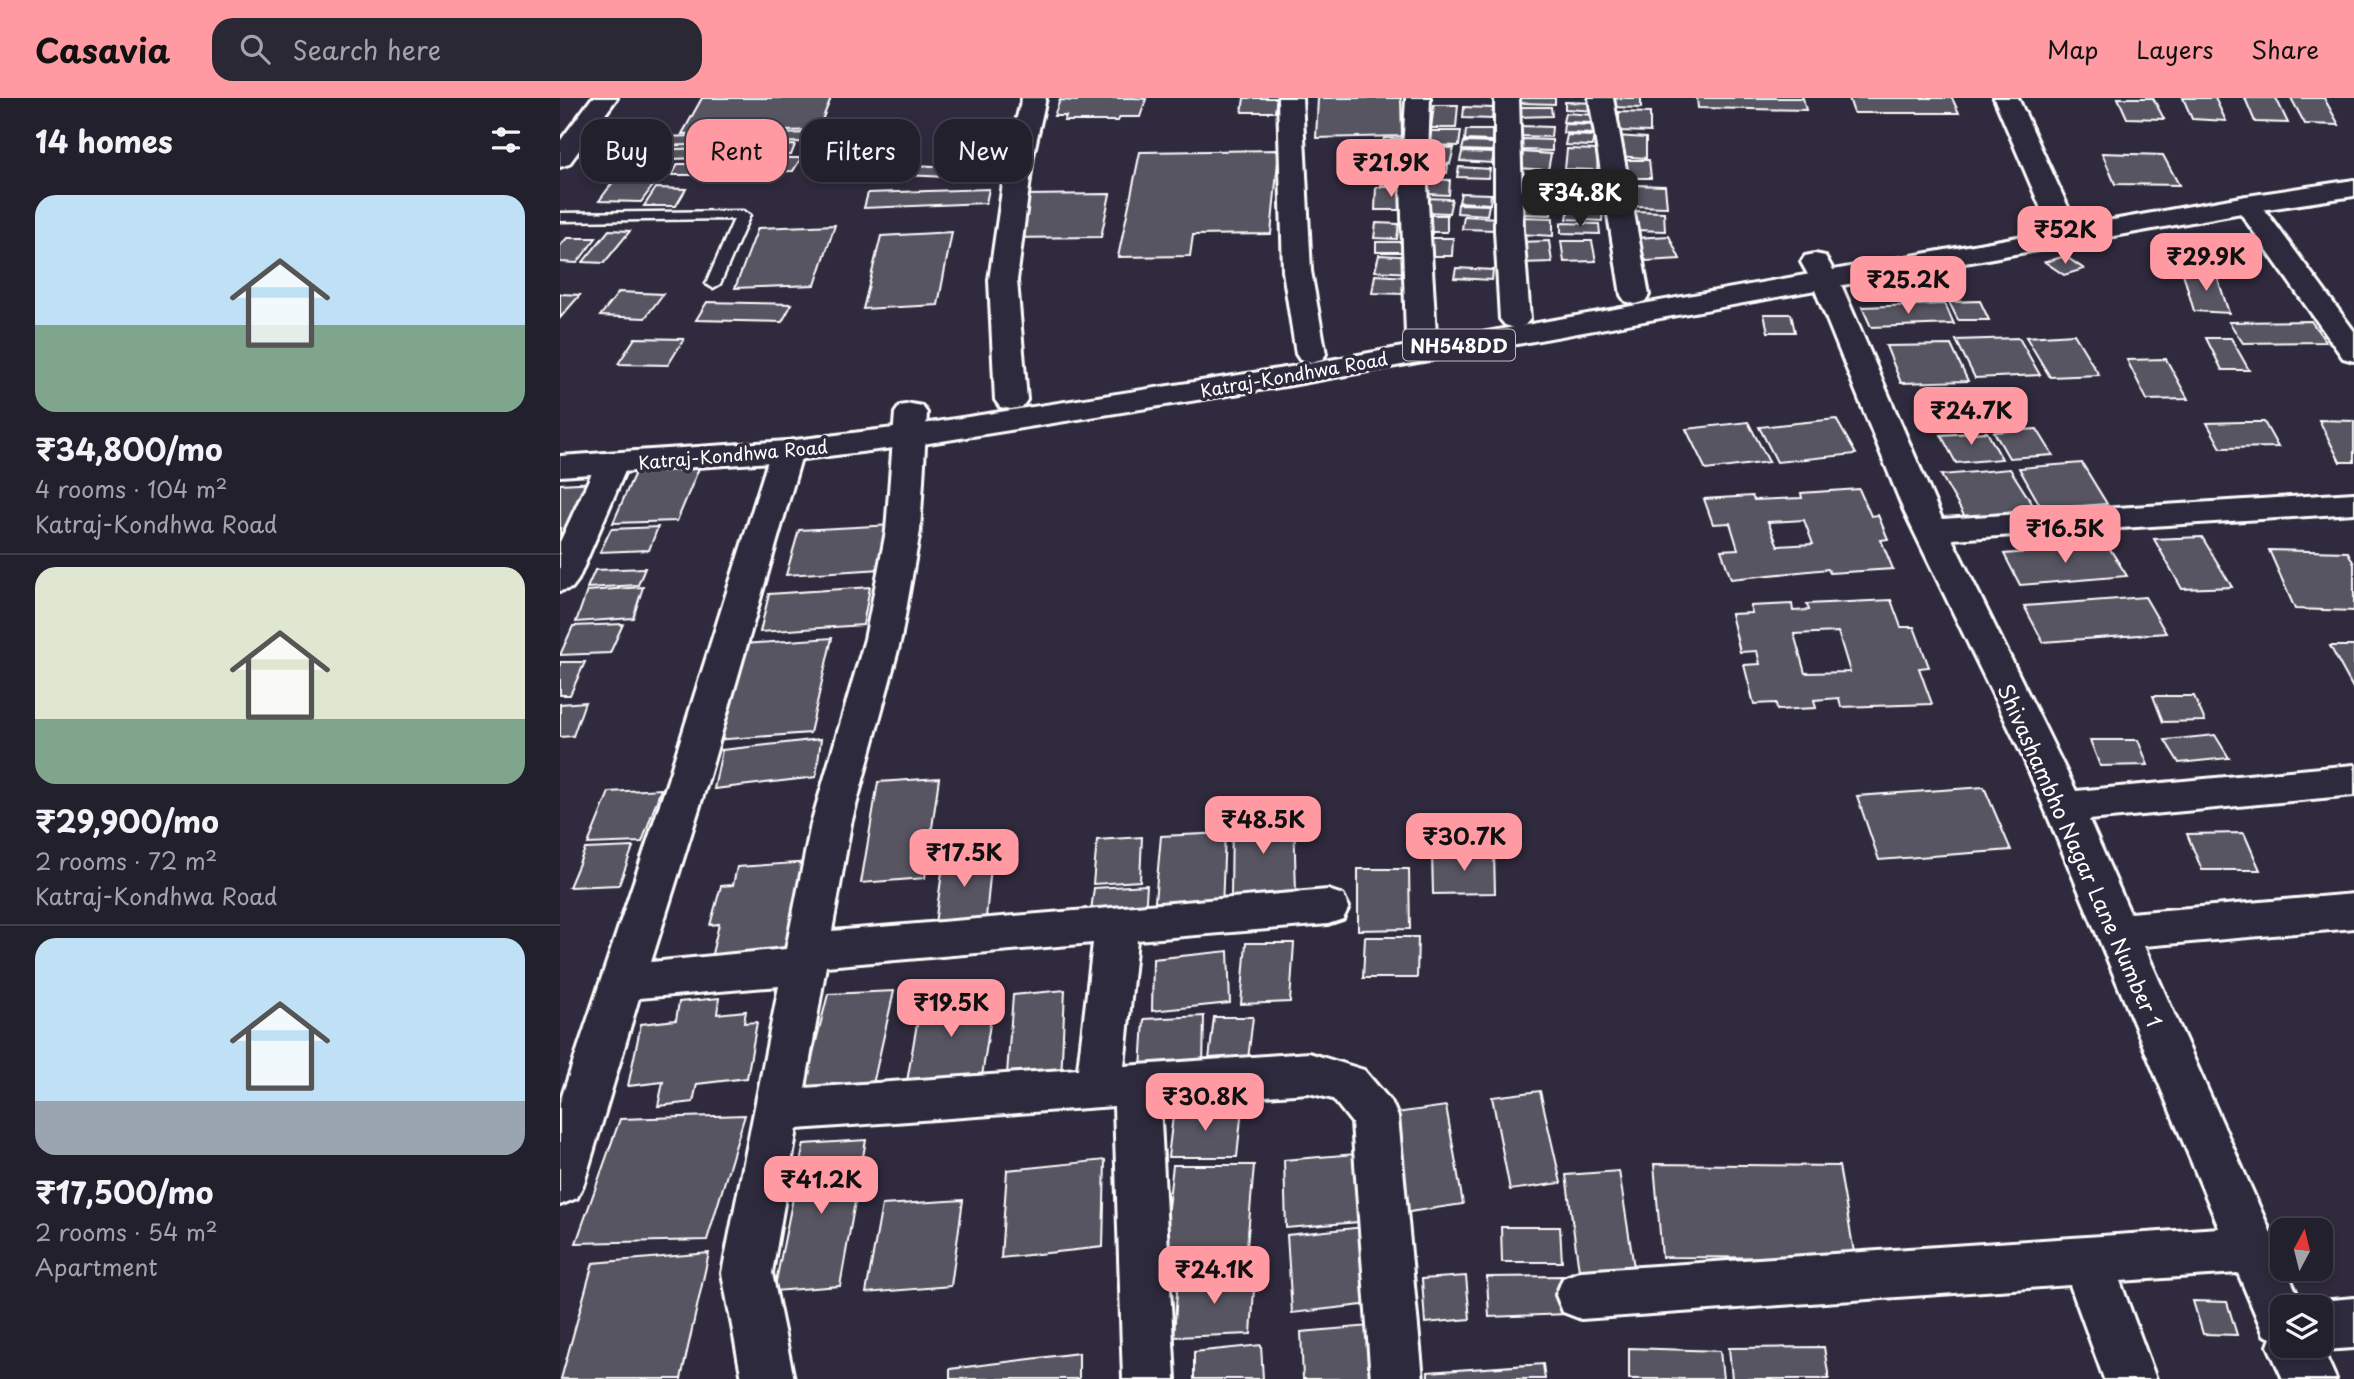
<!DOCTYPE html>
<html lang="en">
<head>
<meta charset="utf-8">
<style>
  body { margin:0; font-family:"Playpen Sans",sans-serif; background:#2b2836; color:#f1f3f6; height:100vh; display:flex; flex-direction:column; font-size:26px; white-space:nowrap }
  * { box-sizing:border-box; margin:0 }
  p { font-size:23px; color:#a3a3aa }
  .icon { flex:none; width:38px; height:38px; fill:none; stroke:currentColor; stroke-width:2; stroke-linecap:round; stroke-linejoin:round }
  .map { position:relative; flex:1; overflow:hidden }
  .side { display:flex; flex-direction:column; background:#23202e; width:560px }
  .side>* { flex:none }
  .guide { position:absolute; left:21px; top:21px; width:665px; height:63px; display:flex; gap:14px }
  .needle { width:46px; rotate:7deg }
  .buttons { position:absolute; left:1710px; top:1120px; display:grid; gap:14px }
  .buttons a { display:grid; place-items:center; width:63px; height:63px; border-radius:14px; background:#23202e; box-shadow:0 4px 10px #0003,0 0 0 2px #403e4a; font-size:35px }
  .price { position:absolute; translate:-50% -60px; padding:0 16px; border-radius:14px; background:#ff9aa2; color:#111; font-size:23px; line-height:46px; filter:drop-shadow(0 2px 4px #0008) }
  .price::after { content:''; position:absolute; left:50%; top:42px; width:21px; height:16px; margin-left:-10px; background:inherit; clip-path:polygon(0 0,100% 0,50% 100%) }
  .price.selected { background:#222; color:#fff }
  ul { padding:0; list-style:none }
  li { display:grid; align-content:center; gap:14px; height:371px; padding:0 35px }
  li+li { border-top:2px solid #403e4a }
  li span { display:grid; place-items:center; height:217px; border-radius:21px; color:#555 }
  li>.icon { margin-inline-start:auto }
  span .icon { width:126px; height:126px; fill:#fffc; stroke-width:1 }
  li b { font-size:30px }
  h2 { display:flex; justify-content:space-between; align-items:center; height:84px; padding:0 35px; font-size:30px }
  .pill { padding:0 24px; border-radius:21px; background:#23202e; box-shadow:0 4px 10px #0003,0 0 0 2px #403e4a; font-size:24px; line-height:63px }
  .pill.selected { background:#ff9aa2; color:#111 }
  header { display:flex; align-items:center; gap:42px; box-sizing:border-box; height:98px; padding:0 35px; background:#ff9aa2; color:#111 }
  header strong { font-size:33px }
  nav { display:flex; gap:38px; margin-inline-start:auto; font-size:24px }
  .search { width:490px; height:63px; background:#2b2836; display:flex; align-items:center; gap:18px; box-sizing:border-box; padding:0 24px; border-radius:21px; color:#a3a3aa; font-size:26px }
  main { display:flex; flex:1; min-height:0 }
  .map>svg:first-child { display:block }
  .building { fill:#595564; stroke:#fff; stroke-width:2; fill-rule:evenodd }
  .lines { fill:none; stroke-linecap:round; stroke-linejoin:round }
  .lane-casing { stroke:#fff; stroke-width:5 }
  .street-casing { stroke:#fff; stroke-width:6 }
  .secondary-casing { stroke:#fff; stroke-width:6 }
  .highway-casing { stroke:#fff; stroke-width:6 }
  .lane { fill:#2f2a3d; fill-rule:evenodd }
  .street { fill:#2f2a3d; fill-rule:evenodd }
  .secondary { fill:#2f2a3d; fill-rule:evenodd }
  .highway { fill:#2f2a3d; fill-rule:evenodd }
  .labels { text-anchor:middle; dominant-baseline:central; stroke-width:7; stroke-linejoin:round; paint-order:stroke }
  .far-street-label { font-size:18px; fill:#fff; stroke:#2f2a3d }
  .shield { fill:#2f2a3d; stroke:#c1bfc5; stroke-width:2 }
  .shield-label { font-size:19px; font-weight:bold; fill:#fff }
  .street-label { font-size:21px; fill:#fff; stroke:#2f2a3d }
</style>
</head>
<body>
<header>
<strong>Casavia</strong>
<div class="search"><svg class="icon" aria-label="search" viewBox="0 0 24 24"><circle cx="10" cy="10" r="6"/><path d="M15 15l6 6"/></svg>Search here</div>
<nav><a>Map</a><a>Layers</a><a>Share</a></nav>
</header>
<main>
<section class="side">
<h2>14 homes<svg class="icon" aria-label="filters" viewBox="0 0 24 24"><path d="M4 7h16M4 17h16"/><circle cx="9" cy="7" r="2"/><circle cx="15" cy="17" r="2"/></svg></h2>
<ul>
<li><span style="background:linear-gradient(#bfe0f5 60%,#7fa58c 0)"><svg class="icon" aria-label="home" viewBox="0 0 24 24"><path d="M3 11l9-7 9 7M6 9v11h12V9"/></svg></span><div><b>₹34,800/mo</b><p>4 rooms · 104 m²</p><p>Katraj-Kondhwa Road</p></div></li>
<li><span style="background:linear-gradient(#dfe7d0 70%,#7fa58c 0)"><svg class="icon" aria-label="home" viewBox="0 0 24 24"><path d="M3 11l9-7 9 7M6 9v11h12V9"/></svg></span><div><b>₹29,900/mo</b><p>2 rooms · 72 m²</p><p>Katraj-Kondhwa Road</p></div></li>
<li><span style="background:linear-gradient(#bfe0f5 75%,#9aa5b1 0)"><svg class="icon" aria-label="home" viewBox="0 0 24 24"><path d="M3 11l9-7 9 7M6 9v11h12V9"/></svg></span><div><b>₹17,500/mo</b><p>2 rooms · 54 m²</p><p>Apartment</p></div></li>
</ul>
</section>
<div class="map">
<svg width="1794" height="1281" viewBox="0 0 1794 1281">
  <rect width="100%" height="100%" fill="#2f2a3d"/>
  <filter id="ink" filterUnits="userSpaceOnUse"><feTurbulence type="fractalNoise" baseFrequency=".0143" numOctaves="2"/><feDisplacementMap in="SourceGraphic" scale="14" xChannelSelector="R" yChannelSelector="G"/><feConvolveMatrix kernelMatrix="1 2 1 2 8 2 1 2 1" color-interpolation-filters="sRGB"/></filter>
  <g filter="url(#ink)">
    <path class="building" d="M142,0H271L258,32L122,36Z
      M518,0H574L586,1L580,19H560L558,23H504L506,18H494L500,2L517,3Z
      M684,0H717L715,14H682Z
      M758,0H841L842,38L756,40Z
      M959,0H995V6L959,5Z
      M1052,0H1081V10L1051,9Z
      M1137,0H1243L1246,12L1138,10Z
      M1289,0H1392L1399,15H1294Z
      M1558,0H1593L1604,21L1567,20Z
      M1623,0H1655L1666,23L1632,21Z
      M1685,0H1716L1728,25L1695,24Z
      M1731,0H1764L1779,27L1745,26Z
      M1005,4L1037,5L1036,13L1005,11Z
      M874,7H898L896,30H871Z
      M904,9L933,10L932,21L903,20Z
      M956,9H991L992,18L957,19Z
      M1059,14L1090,15V34L1059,33Z
      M1005,15L1034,17L1033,25L1003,24Z
      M1004,26L1037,27V36L1003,35Z
      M960,28L992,29L991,39L960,38Z
      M906,32H932V43L905,42Z
      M871,33H901L899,48L869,47Z
      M250,35L246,44L93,48L98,39Z
      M1007,37L1034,38L1032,48L1005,47Z
      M1056,38L1086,40V60L1055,58Z
      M824,40L851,41L849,54L821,53Z
      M962,41L992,42V53L961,52Z
      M904,44L934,45L932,53L902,52Z
      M235,47L231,57L81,62L86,52Z
      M868,49L894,50L890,66L863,64Z
      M1007,51L1039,52L1037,72L1005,71Z
      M719,52L711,136L633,137L630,158L558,159L580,54Z
      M902,54L934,55L932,65L900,63Z
      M961,54L991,56L988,72L958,70Z
      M1542,55L1603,57L1619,87L1555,86Z
      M822,57L851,58L849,71L821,70Z
      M171,60H241L233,73L164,74Z
      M1059,62H1089L1091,80H1061Z
      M118,66H162L155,77H112Z
      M352,67L437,71L431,81L345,77Z
      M865,67H888L887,75L864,74Z
      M899,69L930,71L928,80L897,79Z
      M822,73H846L845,87H821Z
      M1007,74L1040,75V84L1007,83Z
      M961,76L993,77V85L960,84Z
      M56,80L98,81L81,104L39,103Z
      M869,81L890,82L889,97L867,96Z
      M1073,87L1105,88L1107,109L1073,108Z
      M962,88L999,90V100L961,99Z
      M816,89H846V112H815Z
      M1005,89L1037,90V107L1004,106Z
      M96,90L126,91L116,108H84Z
      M429,91L426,105L304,110L308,95Z
      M901,95L931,96L930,106L899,104Z
      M550,96L541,139L448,140L462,97Z
      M865,100L892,101L889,115L862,114Z
      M962,103L992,105L991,117L961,116Z
      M898,106L929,107L927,117L897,115Z
      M1009,109L1043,111L1042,123L1007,121Z
      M1073,113L1104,114L1105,133L1074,132Z
      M862,117H887V134H860Z
      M904,118L937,120L935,132L902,131Z
      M960,119L993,120V138L959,136Z
      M816,125L839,126L837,141L814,140Z
      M1001,125L1039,126L1040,136L1001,135Z
      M275,127L255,187L175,190L198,130Z
      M49,132L70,133L44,165L23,164Z
      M392,134L378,207L303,211L321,138Z
      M1109,138L1120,161L1086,163L1076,140Z
      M7,140H36L17,165L0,164V148Z
      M869,140H893L892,158H868Z
      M989,143L992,164L961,165L958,144Z
      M1001,143H1032L1036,163L1004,164Z
      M816,144H844V154H816Z
      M819,157L855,159L851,175L815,173Z
      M1505,158L1524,171L1504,177L1485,164Z
      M896,170L933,172L932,182L894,180Z
      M1623,175L1657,178L1669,215L1634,213Z
      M815,177L847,179L844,196L812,195Z
      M59,194L103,196L85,220L40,218Z
      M0,196L20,197L0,220Z
      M1420,203L1429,222H1398L1389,204Z
      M147,204L232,206L222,224L136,222Z
      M1385,206L1394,226L1311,229L1302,209Z
      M1204,216H1231L1235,234H1208Z
      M1751,223L1766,244L1683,245L1669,224Z
      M1514,236L1539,277L1490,279L1466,239Z
      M75,240L124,241L108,267L58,266Z
      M1459,240L1480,277L1415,280L1396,242Z
      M1646,240H1671L1689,272H1662Z
      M1391,247L1408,283L1341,285L1326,248Z
      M1606,261L1628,301L1587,302L1567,262Z
      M1276,321L1296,356L1217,364L1199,329Z
      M1759,322L1794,323V364H1780Z
      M1188,324L1209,364L1146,372L1126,331Z
      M1682,324H1704L1718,349L1661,350L1647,325Z
      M1477,331L1493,357L1449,360L1434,334Z
      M1427,334L1442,361L1396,365L1381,337Z
      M1522,365L1547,406L1482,411L1459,370Z
      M139,370L117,423L53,425L76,372Z
      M1450,371L1476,412L1405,419L1381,377Z
      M37,384L10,443H0V386Z
      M1299,391L1311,418L1318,417L1328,441L1321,442L1333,471L1270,475L1268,471L1171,481L1161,452L1178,451L1170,425L1153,426L1144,401L1192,398L1194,402L1242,400L1241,395ZM1244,422L1253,446L1218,448L1208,424Z
      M333,427L322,471L226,477L239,432Z
      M98,429L89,452L40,454L51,431Z
      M1642,439L1672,489L1622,491L1594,441Z
      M1548,448L1567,478L1460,487L1444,456Z
      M1709,452L1788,454L1794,466V513L1735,511Z
      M85,470L78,487L27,490L35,472Z
      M83,489L73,520L16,524L27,493Z
      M310,489L303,527L200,534L209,496Z
      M1585,499L1606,535L1483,544L1464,508Z
      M1331,502L1341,529H1354L1369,569L1359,570L1372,606L1281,609L1279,600L1254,602L1256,610L1217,612L1216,605L1194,606L1184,567L1200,566L1197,553L1180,554L1171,516L1192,515L1190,508L1232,506L1233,513L1249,512L1247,506ZM1278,534L1290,574L1245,575L1234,536Z
      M63,526L50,555L0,557L13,528Z
      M272,540L250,635L155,642L182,546Z
      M1770,548H1794V592Z
      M0,564H25L10,597H0Z
      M1593,598H1634L1645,623L1603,624Z
      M25,604L13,638L0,639V606Z
      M1655,637L1669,660L1619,665L1605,642Z
      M261,641L256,679L154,691L162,652Z
      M1530,642H1578L1588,667L1540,668Z
      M379,680L365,780L301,785L318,684Z
      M1424,689L1451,752L1319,762L1297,698Z
      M101,691L82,744L28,746L49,694Z
      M734,716L736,796L671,800L672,719Z
      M665,735L662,810L594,814L601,738Z
      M1684,735L1700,772H1642L1627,736Z
      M582,739L580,783L533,786L537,742Z
      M433,748L425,830L374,833L385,752Z
      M73,749L59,787L9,789L25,751Z
      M934,754L935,795L873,796L872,755Z
      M251,764L231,854L151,860L159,826L150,827L161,788L173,787L177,769Z
      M798,771H849L850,831L798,832Z
      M587,787L585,817L530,820L534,790Z
      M805,839H858L857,880H803Z
      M686,845H734L730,904L681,906Z
      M668,853L670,905L592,913L593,861Z
      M505,892L501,983L446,989L453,897Z
      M334,893L309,1004L240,1007L268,896Z
      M435,893L421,985L346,989L362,897Z
      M159,900L157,916L186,913L184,925L197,924L187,980L137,986L133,1004L98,1008L103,984L68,988L81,926L116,922L119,904Z
      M644,918L643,969L581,972L584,921Z
      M654,919H693L687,970H648Z
      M980,993L1001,1085L950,1092L932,999Z
      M886,1008L903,1106L842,1115L828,1016Z
      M614,1010H682L677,1059H608Z
      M185,1017L147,1142L16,1145L60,1021Z
      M306,1042L280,1188L214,1193L244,1046Z
      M795,1056L799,1124L726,1130L724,1062Z
      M545,1062L543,1149L441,1160L447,1072Z
      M1094,1066L1279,1068L1295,1160L1102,1159Z
      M613,1067H694L686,1160L602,1161Z
      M1059,1073L1075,1176L1020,1180L1006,1077Z
      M403,1102L391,1188L306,1195L322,1107Z
      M804,1129L811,1206L732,1215L727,1137Z
      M941,1129H1000L1002,1164H942Z
      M149,1155L121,1281H1L33,1165Z
      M695,1177L691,1236L614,1239L618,1179Z
      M906,1178L910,1221L865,1225L862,1181Z
      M1004,1178L1007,1216L929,1219L927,1179Z
      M1633,1203L1667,1204L1677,1237L1643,1236Z
      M810,1228L813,1281H743L741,1234Z
      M701,1247L703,1281H634V1254Z
      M1264,1249L1269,1281H1172L1169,1250Z
      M1069,1250L1160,1253L1163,1281H1069Z
      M519,1255V1281H390V1271Z
      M983,1266L985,1281H868V1274Z"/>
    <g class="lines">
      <g class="lane-casing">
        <path id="lane" d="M183,113L190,117L160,186L153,190L146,186L174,121L0,123V115Z"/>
      </g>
      <g class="street-casing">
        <path id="street" d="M462,0H486L473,58L457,182L467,302L462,309L451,311L440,309L435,302L429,182L447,58Z
          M718,0H742L751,173L766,256L762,262L751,265L740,262L736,256L723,173Z
          M846,0H870L867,88L876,237L872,243L861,246L850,243L846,237L841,88Z
          M935,0H959L963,132L970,221L965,227L955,230L945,227L940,221L935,132Z
          M1029,0H1053L1089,197L1085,203L1075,206L1065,203L1061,197Z
          M1434,0H1458L1513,120L1509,126L1499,128L1489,126L1485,120Z
          M1687,98L1696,100L1794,233V263L1783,260L1674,106L1678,100Z
          M1255,156L1265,158L1279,182L1382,421L1794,395V415L1392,441L1516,693L1794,667V697L1529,722L1570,815L1794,796V830L1584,848L1718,1151L1722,1171H1726L1743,1209H1722V1248H1760V1209H1745L1760,1203L1794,1200V1250L1763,1252L1776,1281H1723L1708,1248L1711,1240L1704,1237L1678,1175L1560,1183L1596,1281H1544L1510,1187L1021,1221L1003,1214L996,1197L1003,1180L1021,1173L1659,1130L1464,661L1344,413L1251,182L1241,164L1245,158Z
          M351,306L362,308L367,315L360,433L341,541L291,726L272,833L768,792L783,797L789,809L783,821L768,826L577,842L564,968L749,955L804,972L832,1005L838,1019L863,1281H811L792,1025L773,1001L749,995L600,1005L615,1281H563L554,1008L237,1031L212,1175L234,1281H182L162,1175L219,888L79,900L24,1085L17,1100L0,1107V1004L108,682L211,353L216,346L227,343L238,346L243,353L148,682L91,864L226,851L251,726L305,541L326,433L335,315L340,308ZM533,845L518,971L245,990L266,868Z
          M52,356L63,359L68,366L18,482L12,490L0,493V444L36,366L41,359Z"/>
      </g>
      <g class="secondary-casing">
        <path id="secondary" d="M32,0H57L9,66L0,69V43Z"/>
      </g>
      <g class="highway-casing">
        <path id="highway" d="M1794,82V98L1687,114L731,287L350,348L227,363L0,378V358L227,343L350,328L731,269L1687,98Z"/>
      </g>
      <use href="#lane" class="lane"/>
      <use href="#street" class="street"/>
      <use href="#secondary" class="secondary"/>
      <use href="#highway" class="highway"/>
    </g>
  </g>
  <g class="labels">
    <g class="far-street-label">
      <text transform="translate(734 276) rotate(-10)">Katraj-Kondhwa Road</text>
      <text transform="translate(173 356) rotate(-5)">Katraj-Kondhwa Road</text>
    </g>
    <rect class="shield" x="843" y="231.5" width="112" height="31" rx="5"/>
    <g class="shield-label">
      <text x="899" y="247">NH548DD</text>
    </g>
    <g class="street-label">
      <text transform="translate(1521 757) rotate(66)">Shivashambho Nagar Lane Number 1</text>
    </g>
  </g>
</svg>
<div class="buttons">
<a><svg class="needle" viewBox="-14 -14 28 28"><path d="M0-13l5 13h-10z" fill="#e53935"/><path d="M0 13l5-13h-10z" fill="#a3a3aa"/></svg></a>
<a><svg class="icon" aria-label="layers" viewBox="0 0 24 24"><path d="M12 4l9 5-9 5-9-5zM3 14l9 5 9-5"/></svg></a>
</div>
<b class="price" style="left:831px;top:101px">₹21.9K</b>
<b class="price selected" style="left:1020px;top:131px">₹34.8K</b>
<b class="price" style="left:1505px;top:168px">₹52K</b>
<b class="price" style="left:1646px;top:195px">₹29.9K</b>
<b class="price" style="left:1348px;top:218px">₹25.2K</b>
<b class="price" style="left:1411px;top:349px">₹24.7K</b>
<b class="price" style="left:1505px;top:467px">₹16.5K</b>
<b class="price" style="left:703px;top:758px">₹48.5K</b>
<b class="price" style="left:904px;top:775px">₹30.7K</b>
<b class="price" style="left:404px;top:791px">₹17.5K</b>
<b class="price" style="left:391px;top:941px">₹19.5K</b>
<b class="price" style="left:645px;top:1035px">₹30.8K</b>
<b class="price" style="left:261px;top:1118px">₹41.2K</b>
<b class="price" style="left:654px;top:1208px">₹24.1K</b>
<div class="guide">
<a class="pill">Buy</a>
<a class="pill selected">Rent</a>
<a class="pill">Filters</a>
<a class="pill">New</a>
</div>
</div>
</main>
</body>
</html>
